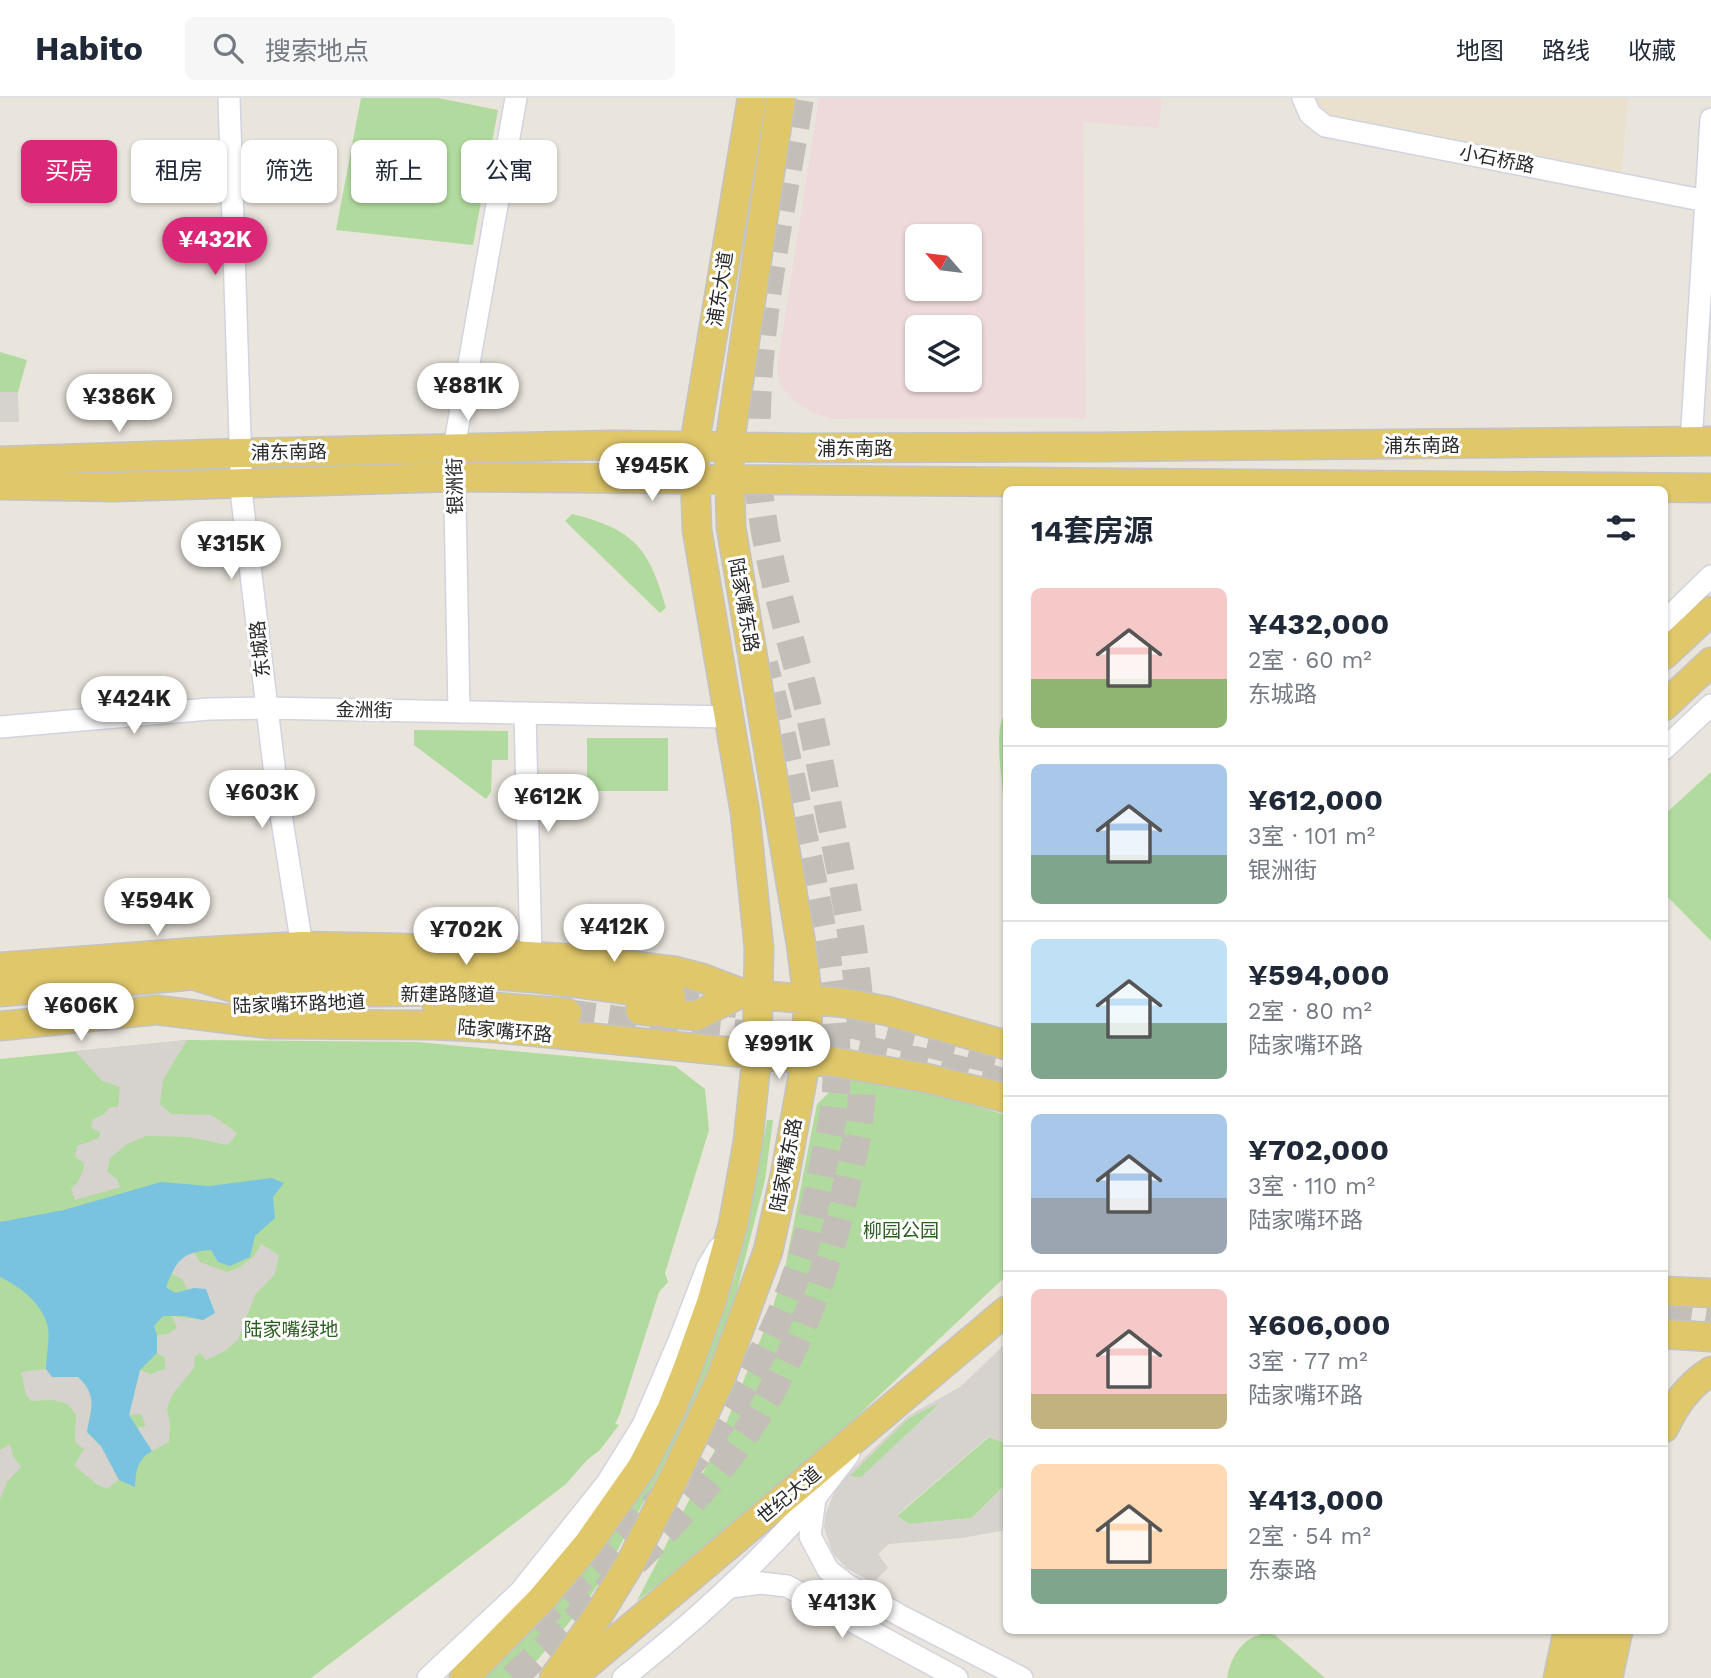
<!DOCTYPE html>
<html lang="zh">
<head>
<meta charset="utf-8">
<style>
  body { margin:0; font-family:"Work Sans","Noto Sans SC",sans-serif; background:#f6f6f7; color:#1f2937; height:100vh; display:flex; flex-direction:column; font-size:26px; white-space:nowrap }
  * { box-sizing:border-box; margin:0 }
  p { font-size:23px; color:#747a83 }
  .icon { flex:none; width:38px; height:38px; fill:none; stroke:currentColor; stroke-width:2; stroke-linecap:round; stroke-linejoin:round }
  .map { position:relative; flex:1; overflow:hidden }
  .sheet { position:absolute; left:1003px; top:388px; width:665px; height:1148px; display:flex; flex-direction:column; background:#fff; border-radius:10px; box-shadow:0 2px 5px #0004 }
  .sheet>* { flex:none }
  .hud { position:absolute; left:21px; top:42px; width:665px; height:63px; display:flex; gap:14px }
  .needle { width:46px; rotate:298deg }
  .controls { position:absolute; left:905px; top:126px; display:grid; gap:14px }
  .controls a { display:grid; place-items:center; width:77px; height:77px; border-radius:10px; background:#fff; box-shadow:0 2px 5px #0004; font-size:35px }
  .price { position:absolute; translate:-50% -60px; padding:0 16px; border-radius:24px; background:#fff; color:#222; font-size:23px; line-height:46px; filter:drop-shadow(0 2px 4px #0008) }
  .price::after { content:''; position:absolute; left:50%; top:42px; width:21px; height:16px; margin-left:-10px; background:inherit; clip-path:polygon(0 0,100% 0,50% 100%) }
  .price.current { background:#db2777; color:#fff }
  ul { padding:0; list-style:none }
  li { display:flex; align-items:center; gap:21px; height:175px; padding:0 28px }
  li+li { border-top:2px solid #e0e1e3 }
  li span { display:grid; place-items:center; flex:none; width:196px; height:140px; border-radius:10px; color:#555 }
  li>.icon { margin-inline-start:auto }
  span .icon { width:84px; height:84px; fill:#fffc; stroke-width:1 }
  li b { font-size:30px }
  h2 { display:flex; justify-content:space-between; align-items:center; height:84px; padding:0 28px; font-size:30px }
  .pill { padding:0 24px; border-radius:10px; background:#fff; box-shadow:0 2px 5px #0004; font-size:24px; line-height:63px }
  .pill.current { background:#db2777; color:#fff }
  header { display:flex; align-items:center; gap:42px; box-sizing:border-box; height:98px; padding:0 35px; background:#fff; border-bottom:2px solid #e0e1e3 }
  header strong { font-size:33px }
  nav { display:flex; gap:38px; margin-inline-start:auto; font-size:24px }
  .search { width:490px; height:63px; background:#f6f6f7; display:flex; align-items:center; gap:18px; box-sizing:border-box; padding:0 24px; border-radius:10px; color:#747a83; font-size:26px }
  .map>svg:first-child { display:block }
  .education { fill:#e9e1cd }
  .medical { fill:#efdadb; fill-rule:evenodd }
  .green { fill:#b1da9e }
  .plaza { fill:#d6d3ce; fill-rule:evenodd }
  .water { fill:#7ac3e0 }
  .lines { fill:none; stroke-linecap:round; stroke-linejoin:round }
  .major-tunnel { stroke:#c3bfb8; stroke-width:28; stroke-dasharray:28 14; stroke-linecap:butt }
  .minor-casing { stroke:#d1d4e0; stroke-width:24 }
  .major-casing { stroke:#c3c3c3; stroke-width:31 }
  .minor { stroke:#fff; stroke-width:21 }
  .major { stroke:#e0c76a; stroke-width:28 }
  .labels { text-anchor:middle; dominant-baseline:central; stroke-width:6; stroke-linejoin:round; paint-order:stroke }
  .street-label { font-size:19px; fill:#292929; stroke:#fff }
  .park-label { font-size:19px; fill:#2c5d21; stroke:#fff }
</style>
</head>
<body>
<header>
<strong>Habito</strong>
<div class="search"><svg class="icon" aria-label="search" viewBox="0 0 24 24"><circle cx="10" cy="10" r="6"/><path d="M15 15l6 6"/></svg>搜索地点</div>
<nav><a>地图</a><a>路线</a><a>收藏</a></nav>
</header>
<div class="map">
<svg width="1711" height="1580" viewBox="0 0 1711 1580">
  <rect width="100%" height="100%" fill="#e9e4dc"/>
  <path class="education" d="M1313,0H1628L1621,78L1320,17Z"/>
  <path class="medical" d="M819,0H1162L1159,30L1083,24L1086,320L833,321L813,315L795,303L781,288L777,271ZM917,138H970V191H917ZM917,229H970V282H917Z"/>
  <path class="green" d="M361,0H438L498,12L473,147L336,132Z
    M0,254L27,262L18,294H0Z
    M572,416C633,431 649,449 666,510L660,515L565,423Z
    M1006,614V705L1003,699C1002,678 993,630 1006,614Z
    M414,632L508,633V662H492L491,694L486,701L414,647Z
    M587,640H668V693H587Z
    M1711,674V843L1664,795V717Z
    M187,942L417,944L675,968L705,991L709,1032L665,1175L668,1184L659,1194L620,1316L615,1326L619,1327L600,1352L587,1362L566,1386L311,1580H0V961Z
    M863,980L901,986L1006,1017V1178L781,1390L637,1503L716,1350L770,1218L785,1170L817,1006L841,983Z
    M767,1022H773L765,1082L730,1220L691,1316L603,1479L584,1507L522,1580H482L697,1282L734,1182L746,1137Z
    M943,1302L861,1380L848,1378L909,1320Z
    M989,1339L1006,1345V1379L1003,1389L972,1420L909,1426L897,1418Z
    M1266,1535L1275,1537L1325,1580H1227C1232,1556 1242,1540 1266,1535Z"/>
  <path class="plaza" d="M0,294H18L19,324H0Z
    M187,942L163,982L160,1006L171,1016L210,1017L215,1019L237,1035L232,1042L228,1047L189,1039L146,1038L127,1046L110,1060L107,1074L117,1081L120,1089L75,1102L71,1090L78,1084L83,1073L84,1065L75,1059L77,1048L99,1040L100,1034L91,1030L93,1021L103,1017L110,1009H118L120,989L102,983L75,953Z
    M261,1146L279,1157L275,1176L255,1197L238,1242L225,1253L206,1262L200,1255L195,1258L194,1270L172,1297L167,1311L170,1325L169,1344L152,1353L137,1330L146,1328L141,1316L129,1317L140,1272L151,1276L165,1271V1260L157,1255V1237L167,1236L177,1230L172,1218L203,1222L195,1190L188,1192L182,1181L172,1176L177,1164L193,1153L200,1164L227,1174L240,1169L254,1158Z
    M1006,1245V1345L988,1339L897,1417L909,1426L972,1420L1003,1389L1006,1390V1432L962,1440L889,1446L878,1456L888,1470L873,1485L846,1470L832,1454L824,1429L826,1415L838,1385L908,1318L960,1289ZM941,1304L861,1379H849L909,1320Z
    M46,1271L52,1279H78L87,1288L93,1300L87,1334L101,1348L119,1382L107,1391L96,1386L74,1367L84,1351L77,1346L75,1342L76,1317L68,1306L54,1302L31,1303L26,1297L21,1274Z
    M10,1346L13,1358L21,1369L7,1384L0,1401V1352Z"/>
  <path class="water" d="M272,1080L284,1085L273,1099L275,1120L255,1138L250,1159L230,1168L218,1164L211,1152C182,1154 176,1163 166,1189L175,1195L194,1190L206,1191L215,1215L203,1222L184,1218H163L154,1228L157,1237V1255L140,1272L129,1317L152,1353C137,1362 136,1372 135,1389L119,1382L101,1348L87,1334C91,1310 98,1298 78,1279H52L46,1271C46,1257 51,1238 47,1226C41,1204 19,1188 0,1179V1124L64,1112L161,1084L209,1088Z"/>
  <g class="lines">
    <path class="major-tunnel" d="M671,898L737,906
      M567,915L647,926L838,946L957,971L1006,985
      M846,925L1006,965
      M1664,1213L1711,1220
      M532,1527C598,1465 668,1402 719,1328C750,1282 781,1223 798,1171C808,1140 815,1108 821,1077C827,1049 834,1021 836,993C840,912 823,832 807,754C794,691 781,628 764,566
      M513,1580C584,1513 657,1448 719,1372C784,1292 826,1185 847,1085C854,1054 861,1023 862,992C865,900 848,809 830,719C823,680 815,640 806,601C789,535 768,469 760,400C746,266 779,132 800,0"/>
    <g class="minor-casing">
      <path id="minor" d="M229,0L242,401L276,685L302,848
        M1303,0L1310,16L1325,28L1706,103
        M1691,345L1711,21
        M1664,524L1711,478
        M459,614L454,350L516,0
        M525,615L531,858
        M0,629L209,611L266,610L729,619
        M1664,651L1711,607
        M849,1356L815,1400L810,1438L828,1472L846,1486L901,1518L1022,1580
        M730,1489L761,1485L787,1488L957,1580
        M428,1580L520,1494L607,1385L643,1327L679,1243L707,1170L719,1150
        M623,1580C692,1526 758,1466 815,1400"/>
    </g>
    <g class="major-casing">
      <path id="major" d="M0,363L240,355L614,347L804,350L1099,349L1711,343
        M0,387L114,389L454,379L1711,390
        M1664,557L1711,513
        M1664,608L1711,564
        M199,868C296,876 394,872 491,877C551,880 611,890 671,898
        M0,869L197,854L302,848L401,850L577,861L675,873L702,880L741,895L845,905L887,913L1006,947
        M202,880L240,892L291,895L457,893
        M0,894L219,875
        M436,904L567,915
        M640,912L696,918L741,895
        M0,928L157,912L270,926L432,927L496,930L834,964L926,980L1006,1000
        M1664,1193L1711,1195
        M1664,1236L1711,1239
        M1664,1330C1676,1305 1688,1288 1711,1273
        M464,1580L541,1502L588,1446L642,1369L671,1312L687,1272L711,1205L733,1127L748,1043L757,957L759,850L745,714L697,432L694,349L752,0
        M554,1580L599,1516L632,1462L675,1378L721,1280L768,1153L785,1077L806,961L808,901L801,846L731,429L729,349L781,0
        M571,1580L1006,1213
        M1558,1580L1568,1533
        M1583,1580L1593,1533
        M1608,1580L1618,1533"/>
    </g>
    <use href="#minor" class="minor"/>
    <use href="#major" class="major"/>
  </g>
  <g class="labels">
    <g class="street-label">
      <text transform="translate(1497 61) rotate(11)">小石桥路</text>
      <text transform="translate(720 191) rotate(-81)">浦东大道</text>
      <text x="1422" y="347">浦东南路</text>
      <text x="855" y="350">浦东南路</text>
      <text transform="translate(289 354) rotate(-1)">浦东南路</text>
      <text transform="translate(455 388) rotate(-91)">银洲街</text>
      <text transform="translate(744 507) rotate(80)">陆家嘴东路</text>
      <text transform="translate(260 551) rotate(-96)">东城路</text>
      <text transform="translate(364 612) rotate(1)">金洲街</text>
      <text x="448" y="896">新建路隧道</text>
      <text transform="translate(299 906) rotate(-2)">陆家嘴环路地道</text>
      <text transform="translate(505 933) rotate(5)">陆家嘴环路</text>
      <text transform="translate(786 1067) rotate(-79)">陆家嘴东路</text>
      <text transform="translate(789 1397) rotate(-40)">世纪大道</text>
    </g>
    <g class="park-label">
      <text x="901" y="1132">柳园公园</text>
      <text x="291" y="1231">陆家嘴绿地</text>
    </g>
  </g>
</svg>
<div class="controls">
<a><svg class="needle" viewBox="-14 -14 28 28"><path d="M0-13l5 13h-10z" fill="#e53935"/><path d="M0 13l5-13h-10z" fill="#747a83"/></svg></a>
<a><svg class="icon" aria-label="layers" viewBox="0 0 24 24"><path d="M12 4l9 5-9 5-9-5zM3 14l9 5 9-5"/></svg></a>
</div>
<b class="price current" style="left:215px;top:179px">¥432K</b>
<b class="price" style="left:468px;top:325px">¥881K</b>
<b class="price" style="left:119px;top:336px">¥386K</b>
<b class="price" style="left:652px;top:405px">¥945K</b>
<b class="price" style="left:231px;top:483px">¥315K</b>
<b class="price" style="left:134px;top:638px">¥424K</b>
<b class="price" style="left:262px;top:732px">¥603K</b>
<b class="price" style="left:548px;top:736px">¥612K</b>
<b class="price" style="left:157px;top:840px">¥594K</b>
<b class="price" style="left:614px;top:866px">¥412K</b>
<b class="price" style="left:466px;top:869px">¥702K</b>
<b class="price" style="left:81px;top:945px">¥606K</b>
<b class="price" style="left:779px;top:983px">¥991K</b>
<b class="price" style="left:842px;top:1542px">¥413K</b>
<div class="hud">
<a class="pill current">买房</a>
<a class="pill">租房</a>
<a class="pill">筛选</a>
<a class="pill">新上</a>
<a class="pill">公寓</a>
</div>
<section class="sheet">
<h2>14套房源<svg class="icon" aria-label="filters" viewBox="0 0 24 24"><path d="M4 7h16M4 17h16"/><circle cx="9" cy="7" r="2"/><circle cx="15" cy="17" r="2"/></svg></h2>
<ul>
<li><span style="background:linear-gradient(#f6c9c9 65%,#8fb573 0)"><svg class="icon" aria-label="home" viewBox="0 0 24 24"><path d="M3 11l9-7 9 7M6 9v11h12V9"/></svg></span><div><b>¥432,000</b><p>2室 · 60 m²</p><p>东城路</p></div></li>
<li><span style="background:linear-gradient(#a9c7e8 65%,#7fa58c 0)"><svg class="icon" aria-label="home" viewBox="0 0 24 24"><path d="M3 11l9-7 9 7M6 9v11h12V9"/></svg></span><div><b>¥612,000</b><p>3室 · 101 m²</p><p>银洲街</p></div></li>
<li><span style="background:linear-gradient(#bfe0f5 60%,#7fa58c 0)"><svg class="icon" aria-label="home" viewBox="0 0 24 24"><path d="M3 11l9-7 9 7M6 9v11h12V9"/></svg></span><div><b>¥594,000</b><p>2室 · 80 m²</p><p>陆家嘴环路</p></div></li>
<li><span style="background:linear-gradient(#a9c7e8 60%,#9aa5b1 0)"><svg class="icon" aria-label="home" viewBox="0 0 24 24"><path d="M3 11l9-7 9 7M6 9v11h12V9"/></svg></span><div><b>¥702,000</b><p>3室 · 110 m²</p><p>陆家嘴环路</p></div></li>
<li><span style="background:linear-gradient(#f6c9c9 75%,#c2b280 0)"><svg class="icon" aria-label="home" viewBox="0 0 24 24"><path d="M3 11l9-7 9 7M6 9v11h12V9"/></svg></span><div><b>¥606,000</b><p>3室 · 77 m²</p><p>陆家嘴环路</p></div></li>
<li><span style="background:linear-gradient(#ffd9b3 75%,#7fa58c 0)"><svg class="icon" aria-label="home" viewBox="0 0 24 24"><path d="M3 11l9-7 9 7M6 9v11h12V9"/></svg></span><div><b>¥413,000</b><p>2室 · 54 m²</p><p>东泰路</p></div></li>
</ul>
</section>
</div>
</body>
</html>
